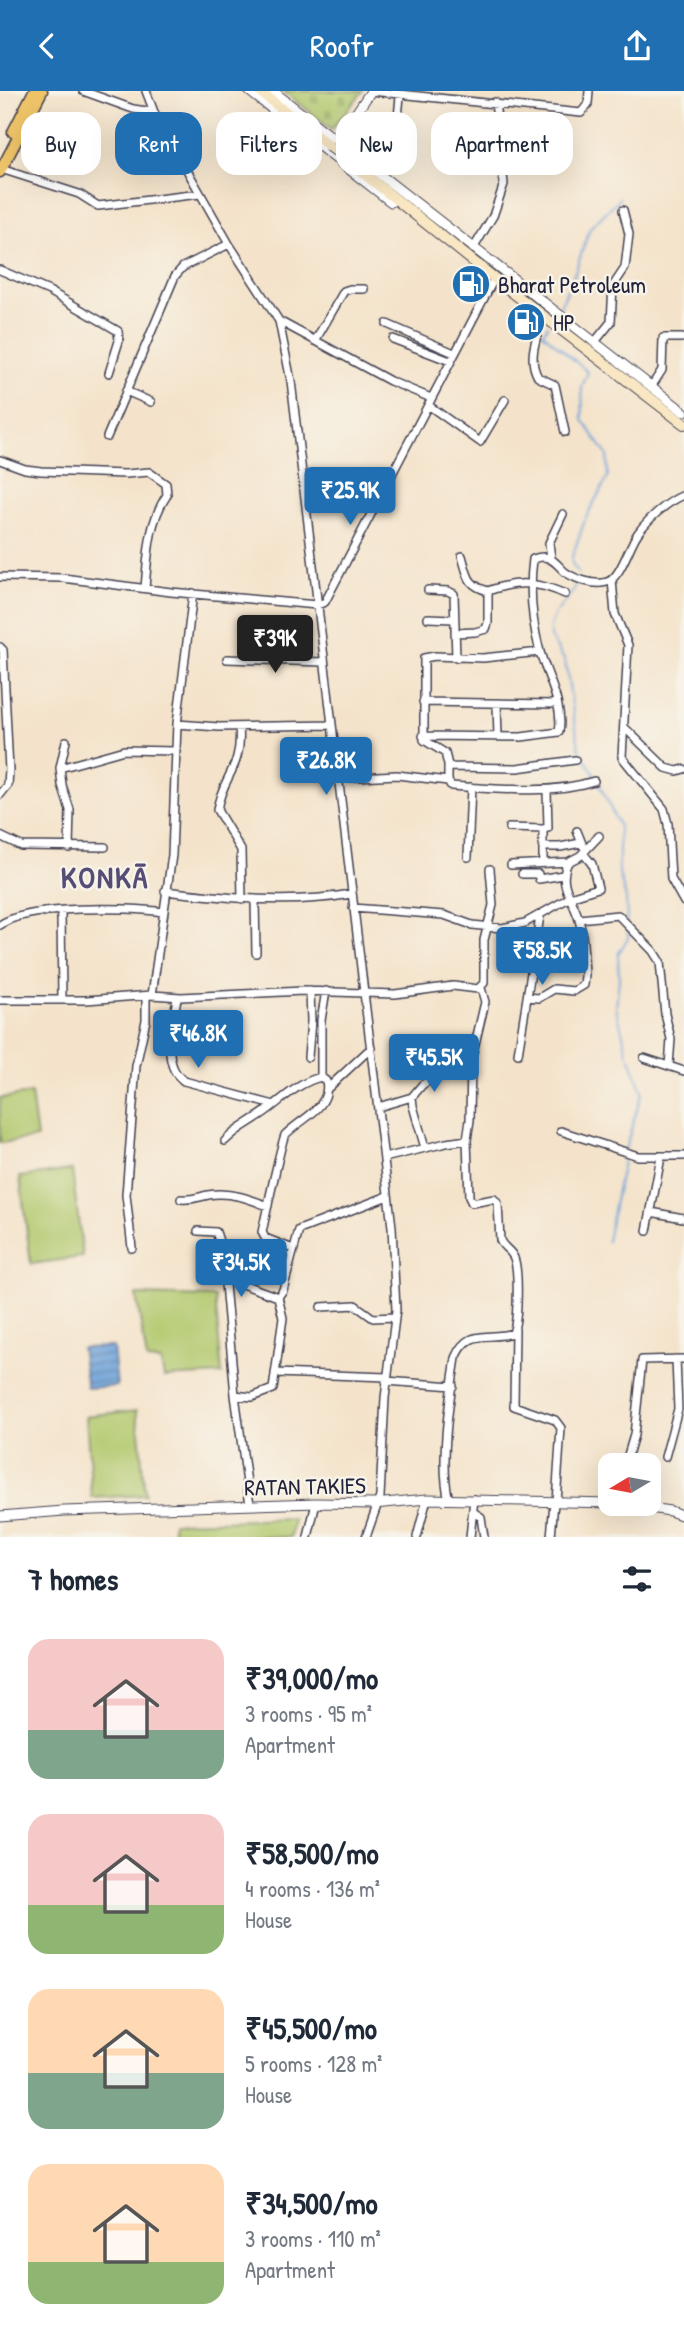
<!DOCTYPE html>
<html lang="en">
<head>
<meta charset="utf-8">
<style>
  body { margin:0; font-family:"Patrick Hand",sans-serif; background:#f6f6f7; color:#1f2937; height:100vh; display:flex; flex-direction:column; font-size:26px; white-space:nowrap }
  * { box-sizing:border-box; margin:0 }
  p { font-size:23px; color:#747a83 }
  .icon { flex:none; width:38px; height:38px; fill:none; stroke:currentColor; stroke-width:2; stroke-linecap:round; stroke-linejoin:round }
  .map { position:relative; height:1446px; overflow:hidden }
  .panel { display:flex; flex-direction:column; background:#fff; flex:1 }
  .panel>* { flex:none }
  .banner { position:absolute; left:21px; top:21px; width:642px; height:63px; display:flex; gap:14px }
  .needle { width:46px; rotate:260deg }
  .controls { position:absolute; left:598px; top:1362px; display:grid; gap:14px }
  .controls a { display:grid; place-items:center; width:63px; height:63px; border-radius:14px; background:#fff; box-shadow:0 7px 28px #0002; font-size:35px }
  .price { position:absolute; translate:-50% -60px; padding:0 16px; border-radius:7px; background:#1f6fb2; color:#fff; font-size:23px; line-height:46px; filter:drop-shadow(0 2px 4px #0008) }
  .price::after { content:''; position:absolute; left:50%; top:42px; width:21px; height:16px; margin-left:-10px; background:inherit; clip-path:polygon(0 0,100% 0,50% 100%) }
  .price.current { background:#222; color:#fff }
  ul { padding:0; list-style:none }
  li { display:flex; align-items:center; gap:21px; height:175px; padding:0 28px }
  li span { display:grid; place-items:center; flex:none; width:196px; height:140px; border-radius:21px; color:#555 }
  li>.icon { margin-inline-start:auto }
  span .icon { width:84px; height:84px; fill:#fffc; stroke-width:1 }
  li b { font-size:30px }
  h2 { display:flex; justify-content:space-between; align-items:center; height:84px; padding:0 28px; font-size:30px }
  .pill { padding:0 24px; border-radius:21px; background:#fff; box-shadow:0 7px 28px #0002; font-size:24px; line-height:63px }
  .pill.current { background:#1f6fb2; color:#fff }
  header { display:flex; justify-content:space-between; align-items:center; height:91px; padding:0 28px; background:#1f6fb2; color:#fff; font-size:32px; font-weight:600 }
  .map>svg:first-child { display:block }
  .cemetery { fill:url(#cemetery-stones); stroke:#6a7654; stroke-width:2 }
  .park { fill:#b2c96e; stroke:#6a7654; stroke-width:2 }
  .water { fill:url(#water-rules); stroke:#47618a; stroke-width:2 }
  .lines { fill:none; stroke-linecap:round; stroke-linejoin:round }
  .stream { stroke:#6ca0d8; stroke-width:2 }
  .minor-casing { stroke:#423f50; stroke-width:10 }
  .tertiary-casing { stroke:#423f50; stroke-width:11 }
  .secondary-casing { stroke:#423f50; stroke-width:12 }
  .primary-casing { stroke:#423f50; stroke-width:13 }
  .minor { stroke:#fff; stroke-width:7 }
  .tertiary { stroke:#fff; stroke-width:9 }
  .secondary { stroke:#f9e7c3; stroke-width:10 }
  .primary { stroke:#efc469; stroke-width:10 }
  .secondary-bridge-casing { stroke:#423f50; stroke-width:12; stroke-linecap:butt }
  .secondary-bridge { stroke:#f9e7c3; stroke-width:10 }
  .labels { text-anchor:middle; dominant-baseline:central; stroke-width:5; stroke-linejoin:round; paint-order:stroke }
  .poi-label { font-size:23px; fill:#22223b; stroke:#f7f3e8; text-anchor:start }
  .street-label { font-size:23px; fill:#22223b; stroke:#f7f3e8 }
  .district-label { font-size:30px; font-weight:bold; letter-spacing:2px; fill:#554d75; stroke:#f7f3e8 }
</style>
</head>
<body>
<header><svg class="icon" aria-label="back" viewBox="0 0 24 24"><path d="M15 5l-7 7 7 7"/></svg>Roofr<svg class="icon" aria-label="share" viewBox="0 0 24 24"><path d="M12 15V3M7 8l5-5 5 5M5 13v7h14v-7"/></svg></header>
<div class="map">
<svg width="684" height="1446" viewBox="0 0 684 1446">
  <defs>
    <pattern id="cemetery-stones" width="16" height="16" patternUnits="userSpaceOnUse" patternTransform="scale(1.75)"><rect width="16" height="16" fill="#b2c96e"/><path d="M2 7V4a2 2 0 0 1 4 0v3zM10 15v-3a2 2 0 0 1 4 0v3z" fill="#99ac60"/></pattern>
    <pattern id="water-rules" width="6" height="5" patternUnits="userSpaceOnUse" patternTransform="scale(1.75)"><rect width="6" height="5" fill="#6ca0d8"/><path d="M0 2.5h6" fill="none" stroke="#5882b0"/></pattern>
  </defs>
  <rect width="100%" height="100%" fill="#f7f3e8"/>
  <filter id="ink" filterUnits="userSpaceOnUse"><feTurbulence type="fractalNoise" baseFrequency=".0143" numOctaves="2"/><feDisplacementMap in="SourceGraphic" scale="14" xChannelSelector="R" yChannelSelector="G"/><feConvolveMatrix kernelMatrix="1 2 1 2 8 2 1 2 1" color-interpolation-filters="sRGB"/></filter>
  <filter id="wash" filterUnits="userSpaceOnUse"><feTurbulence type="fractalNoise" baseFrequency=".00686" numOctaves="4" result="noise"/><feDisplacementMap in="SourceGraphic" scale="28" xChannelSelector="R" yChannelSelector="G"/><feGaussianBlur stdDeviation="1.57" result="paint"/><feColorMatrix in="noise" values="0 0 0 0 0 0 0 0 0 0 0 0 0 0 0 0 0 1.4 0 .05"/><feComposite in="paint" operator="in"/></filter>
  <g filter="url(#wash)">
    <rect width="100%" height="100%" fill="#f4e3ca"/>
    <path class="cemetery" d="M283,0H363L332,38Z"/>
    <path class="park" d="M31,1003L37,1047L0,1052V1007Z
      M72,1079L83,1166L31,1173L20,1086Z
      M136,1204L215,1206L222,1283L164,1286L161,1270L147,1269Z
      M137,1319L145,1404L92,1407L86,1325Z
      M294,1428L291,1446H175L173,1431Z"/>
    <path class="water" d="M113,1256L117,1295L87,1297L81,1257Z"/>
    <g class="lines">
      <path class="stream" d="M559,218L574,184L590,137L620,107
        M548,234L543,242L588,281L582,296L583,329L607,364L608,386L586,426L572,466V473L579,483
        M576,492L574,499L555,523L550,535V546L565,570L579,657L597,688L619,736V783L626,807L627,830
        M628,963L616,916L619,889L618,863L628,847V839
        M625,1059L642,1001L630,967
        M607,1150L624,1065"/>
    </g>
  </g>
  <g filter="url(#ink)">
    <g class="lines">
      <g class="minor-casing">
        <path id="minor" d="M83,0L133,18L154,21
          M146,0L154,21L229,153L279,230L291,290L392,1136L396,1219L385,1307L380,1406L366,1446
          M371,0L581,22L588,13L589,0
          M396,49L400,5
          M1,78L79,103L98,115L200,103
          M473,158L493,125L504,93L495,11
          M0,179L49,200L118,240L119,250L109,282
          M542,227C537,246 527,268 538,286L555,294L565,341
          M279,230L390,290L431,307
          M387,233L454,262
          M393,248L450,270
          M315,250L344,200L350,198H364
          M594,252L611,231L613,195L625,177L629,143L623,119
          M651,296L662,279L663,247H682
          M126,300L151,311
          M428,314L480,351L505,309
          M107,346L175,185L183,176L229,153
          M0,369L25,378L41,380L126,383L149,381L166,393L167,404C148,432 148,465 145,497
          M462,465C468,485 467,494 488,500
          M551,467L549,452L563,423
          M0,486L63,487L171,501L317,514L325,511L493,190
          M612,489L615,523L628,554L622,666L664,718L668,733L671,788L684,811
          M428,499L448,500L454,503L456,567
          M428,527L454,528
          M455,542L475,541L486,538L488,532V500C517,489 538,491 565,503
          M0,556L3,559L9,679L8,694L0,704
          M540,561L483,567L435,565L424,567V649L445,662L448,674L451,676L517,677L575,669
          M227,568L324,571
          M423,611L556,613
          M497,612L498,646
          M177,633L193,502
          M239,636C243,678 222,685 217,719L241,759L242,808
          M624,636L666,677L677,680L684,678
          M423,645L521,646L559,641C564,615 547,585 540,561C532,531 529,499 533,468C536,467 540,466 543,466C553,466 559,476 565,481C575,488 595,495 607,491C621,487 629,454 638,442C649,427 667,411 684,404
          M66,650L60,677L62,694L70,719L69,757
          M448,674V690L451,695C498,698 549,704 594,690
          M60,677L124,659L175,660
          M338,687L397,684L448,690
          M509,737L543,738
          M577,740L583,755
          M0,745L21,755L105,756
          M543,756H560L581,752
          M468,766L471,696
          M543,772V738L548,737L547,699
          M511,774L568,771
          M522,783H538L539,788L563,784
          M165,800C227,807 290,814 351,803
          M255,808L256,862
          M572,808L573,805L598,797L592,773L583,762
          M353,817L444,824L472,834L502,837L525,832L569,807
          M61,820L62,909
          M579,828L618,824L653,860L660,871L665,923L671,948L669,975
          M0,834C26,814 130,816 163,821
          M152,904L172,764L177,633L219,636L332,634
          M177,906C174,931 159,973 184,990L274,1014
          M527,906L539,907L554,898L574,900L584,894L585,885C584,868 584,850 580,833C576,810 556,795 568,771L580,765L599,745
          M0,909H86L152,904L181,906L303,900L395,903L453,895L478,898L484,892V849L493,814L490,778
          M518,963L540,825
          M308,966L311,930L310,900
          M644,967L684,980
          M321,986V929L326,900
          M327,998L371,957
          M378,1016L412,1006
          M561,1040L638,1065H684
          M225,1050C235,1039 244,1035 256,1027C278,1014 295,992 321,986L326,990C332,1017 300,1028 285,1044C282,1048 265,1128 262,1141L265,1147L293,1158
          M425,1057L413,1015L412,1006L422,994L472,961
          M384,1067L446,1052L467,1049
          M181,1108C192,1109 198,1106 208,1104C229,1100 250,1108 268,1115
          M651,1121L683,1127
          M198,1140L216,1141L219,1150L217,1174L227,1190
          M647,1140L661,1066
          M132,1157L126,1104L136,975L146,929V905
          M321,1216L355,1214L373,1227L394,1226
          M515,1238L514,1315L555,1329L561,1337L556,1411
          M275,1282L387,1286
          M386,1290L453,1295
          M235,1304L252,1306L273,1298L283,1227L278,1206
          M665,1366L678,1318L676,1268
          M625,1374L634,1344L642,1269L684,1268
          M449,1409C439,1371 450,1306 456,1267C469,1236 487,1250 513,1242C518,1229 519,1180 514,1167C511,1159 503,1157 500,1149L498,1113L494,1108L472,1112L469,1106L467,1049L470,1029L471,970L485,911L481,897
          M250,1414L235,1304L225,1193L227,1190L231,1189L278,1206L283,1199L299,1139L388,1105
          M473,1421L481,1426L484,1446
          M308,1446L316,1412
          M417,1446L427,1408
          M470,1446L474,1408
          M551,1446L554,1411"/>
      </g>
      <g class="tertiary-casing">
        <path id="tertiary" d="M249,0L391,111
          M273,0L684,321
          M335,53L371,0
          M616,1412L670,1420L684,1425
          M0,1425L64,1420L316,1412L374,1413L427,1408L611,1412"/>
      </g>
      <g class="secondary-casing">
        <path id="secondary" d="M259,0L329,55
          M337,61L494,187L684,333"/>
      </g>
      <g class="primary-casing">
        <path id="primary" d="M13,41L34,0
          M0,81L42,0"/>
      </g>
      <use href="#minor" class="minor"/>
      <use href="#tertiary" class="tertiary"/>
      <use href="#secondary" class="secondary"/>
      <use href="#primary" class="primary"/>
      <g class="secondary-bridge-casing">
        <path id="secondary-bridge" d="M329,55L337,61"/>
      </g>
      <use href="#secondary-bridge" class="secondary-bridge"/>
    </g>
  </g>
  <defs>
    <g id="fuel-disc" transform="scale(2.0125)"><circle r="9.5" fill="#1f6fb2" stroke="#f7f3e8"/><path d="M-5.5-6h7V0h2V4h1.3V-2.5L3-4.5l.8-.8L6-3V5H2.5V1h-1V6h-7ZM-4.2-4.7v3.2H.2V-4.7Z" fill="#fff"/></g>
  </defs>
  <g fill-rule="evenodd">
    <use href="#fuel-disc" x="471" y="193"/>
    <use href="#fuel-disc" x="526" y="231"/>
  </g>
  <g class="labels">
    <g class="poi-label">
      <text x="498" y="193">Bharat Petroleum</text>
      <text x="553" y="231">HP</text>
    </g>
    <g class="street-label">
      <text transform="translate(305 1395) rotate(-1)">RATAN TAKIES</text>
    </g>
    <g class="district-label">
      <text x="105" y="786">KONKĀ</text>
    </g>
  </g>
</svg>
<div class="controls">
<a><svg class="needle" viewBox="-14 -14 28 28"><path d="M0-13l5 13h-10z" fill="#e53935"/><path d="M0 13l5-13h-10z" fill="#747a83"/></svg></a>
</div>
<b class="price" style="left:350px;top:436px">₹25.9K</b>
<b class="price current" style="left:275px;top:584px">₹39K</b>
<b class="price" style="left:326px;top:706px">₹26.8K</b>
<b class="price" style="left:542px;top:896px">₹58.5K</b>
<b class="price" style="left:198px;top:979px">₹46.8K</b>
<b class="price" style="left:434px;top:1003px">₹45.5K</b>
<b class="price" style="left:241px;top:1208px">₹34.5K</b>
<div class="banner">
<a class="pill">Buy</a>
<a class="pill current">Rent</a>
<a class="pill">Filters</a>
<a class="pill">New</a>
<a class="pill">Apartment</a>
</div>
</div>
<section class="panel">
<h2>7 homes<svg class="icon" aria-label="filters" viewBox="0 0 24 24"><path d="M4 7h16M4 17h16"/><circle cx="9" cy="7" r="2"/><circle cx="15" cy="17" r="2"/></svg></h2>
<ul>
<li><span style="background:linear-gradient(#f6c9c9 65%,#7fa58c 0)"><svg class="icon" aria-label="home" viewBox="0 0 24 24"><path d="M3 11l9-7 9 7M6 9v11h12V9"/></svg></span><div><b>₹39,000/mo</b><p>3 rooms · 95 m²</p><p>Apartment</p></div></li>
<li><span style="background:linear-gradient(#f6c9c9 65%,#8fb573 0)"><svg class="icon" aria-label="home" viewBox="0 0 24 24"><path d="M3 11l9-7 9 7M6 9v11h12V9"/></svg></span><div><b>₹58,500/mo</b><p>4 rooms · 136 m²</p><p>House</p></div></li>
<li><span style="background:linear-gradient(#ffd9b3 60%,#7fa58c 0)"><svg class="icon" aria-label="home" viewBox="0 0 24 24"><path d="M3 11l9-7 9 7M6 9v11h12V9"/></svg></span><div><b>₹45,500/mo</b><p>5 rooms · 128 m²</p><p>House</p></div></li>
<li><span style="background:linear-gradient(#ffd9b3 70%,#8fb573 0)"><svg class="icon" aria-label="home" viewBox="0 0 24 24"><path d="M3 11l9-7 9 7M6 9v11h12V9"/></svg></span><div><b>₹34,500/mo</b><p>3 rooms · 110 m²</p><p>Apartment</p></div></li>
</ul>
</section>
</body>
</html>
